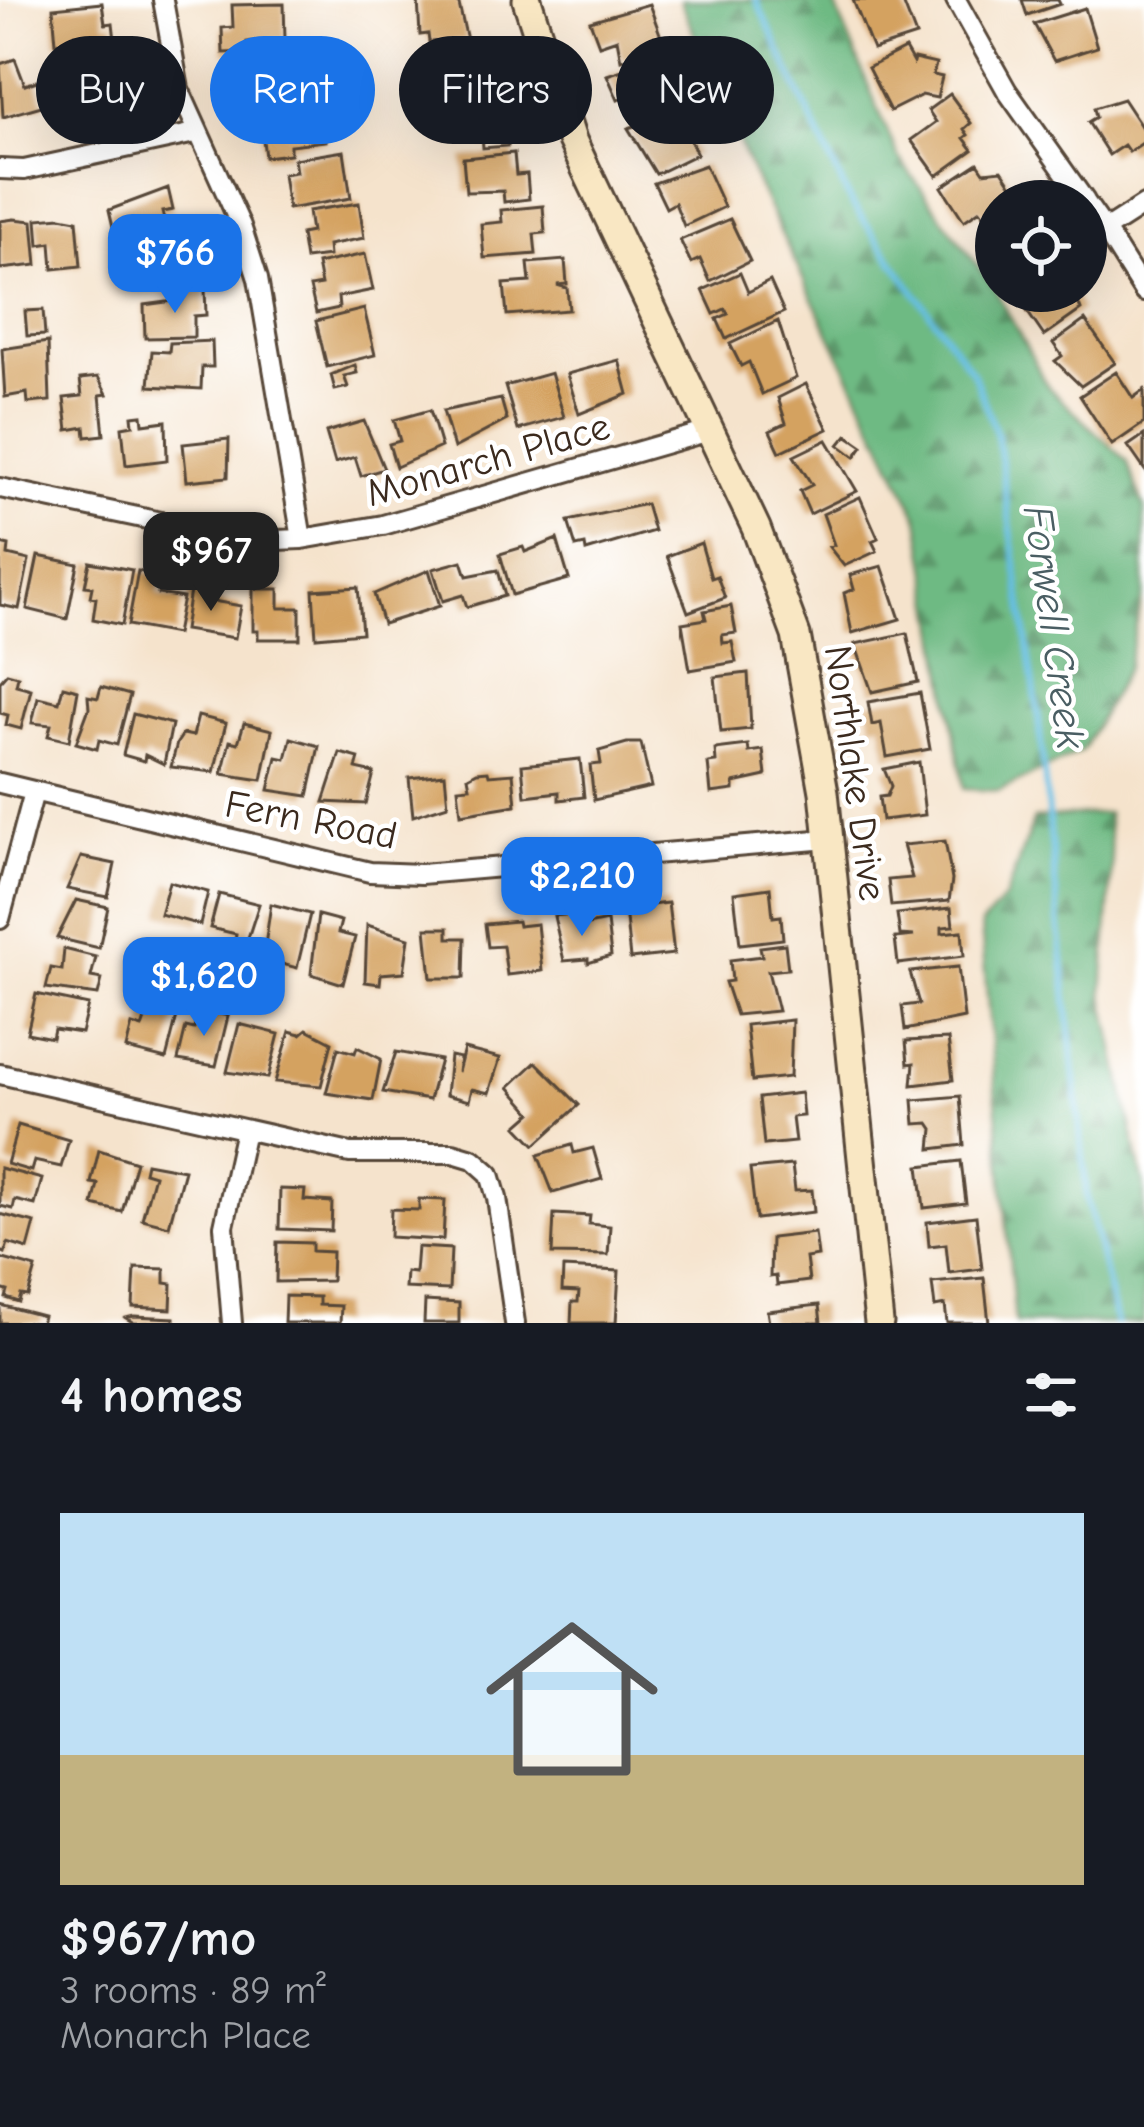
<!DOCTYPE html>
<html lang="en">
<head>
<meta charset="utf-8">
<style>
  body { margin:0; font-family:"Comic Neue",sans-serif; background:#20242c; color:#f1f3f6; height:100vh; display:flex; flex-direction:column; font-size:45px; white-space:nowrap }
  * { box-sizing:border-box; margin:0 }
  p { font-size:39px; color:#9ea1a6 }
  .icon { flex:none; width:66px; height:66px; fill:none; stroke:currentColor; stroke-width:2; stroke-linecap:round; stroke-linejoin:round }
  .map { position:relative; height:1323px; overflow:hidden }
  .sheet { display:flex; flex-direction:column; background:#171b24; flex:1 }
  .sheet>* { flex:none }
  .top-card { position:absolute; left:36px; top:36px; width:1074px; height:108px; display:flex; gap:24px }
  .buttons { position:absolute; left:975px; top:180px; display:grid; gap:24px }
  .buttons a { display:grid; place-items:center; width:132px; height:132px; border-radius:50%; background:#171b24; box-shadow:0 12px 48px #0002; font-size:60px }
  .price { position:absolute; translate:-50% -102px; padding:0 27px; border-radius:24px; background:#1a73e8; color:#fff; font-size:39px; line-height:78px; filter:drop-shadow(0 3px 6px #0008) }
  .price::after { content:''; position:absolute; left:50%; top:72px; width:36px; height:27px; margin-left:-18px; background:inherit; clip-path:polygon(0 0,100% 0,50% 100%) }
  .price.selected { background:#222; color:#fff }
  ul { padding:0; list-style:none }
  li { display:grid; align-content:center; gap:24px; height:636px; padding:0 60px }
  li+li { border-top:3px solid #363941 }
  li span { display:grid; place-items:center; height:372px; border-radius:0px; color:#555 }
  li>.icon { margin-inline-start:auto }
  span .icon { width:216px; height:216px; fill:#fffc; stroke-width:1 }
  li b { font-size:51px }
  h2 { display:flex; justify-content:space-between; align-items:center; height:144px; padding:0 60px; font-size:51px }
  .tag { padding:0 42px; border-radius:54px; background:#171b24; box-shadow:0 12px 48px #0002; font-size:42px; line-height:108px }
  .tag.selected { background:#1a73e8; color:#fff }
  .map>svg:first-child { display:block }
  .forest { fill:url(#forest-firs); stroke:#547250; stroke-width:3 }
  .lines { fill:none; stroke-linecap:round; stroke-linejoin:round }
  .stream { stroke:#65bee2; stroke-width:6 }
  .building { fill:#d4a261 }
  .street-casing { stroke:#574638; stroke-width:24 }
  .secondary-casing { stroke:#574638; stroke-width:33 }
  .street { stroke:#fff; stroke-width:18 }
  .secondary { stroke:#f9e7c3; stroke-width:27 }
  .labels { text-anchor:middle; dominant-baseline:central; stroke-width:9; stroke-linejoin:round; paint-order:stroke }
  .street-label { font-size:39px; fill:#3b2a1e; stroke:#fff }
  .water-label { font-size:42px; font-style:italic; fill:#4a5e63; stroke:#fff }
</style>
</head>
<body>
<div class="map">
<svg width="1144" height="1323" viewBox="0 0 1144 1323">
  <defs>
    <pattern id="forest-firs" width="22" height="20" patternUnits="userSpaceOnUse" patternTransform="scale(3)"><rect width="22" height="20" fill="#6eba83"/><path d="M5 1l3.5 6h-7zM16 11l3.5 6h-7z" fill="#5c976b"/></pattern>
  </defs>
  <rect width="100%" height="100%" fill="#fff"/>
  <filter id="ink" filterUnits="userSpaceOnUse"><feTurbulence type="fractalNoise" baseFrequency=".00833" numOctaves="2"/><feDisplacementMap in="SourceGraphic" scale="24" xChannelSelector="R" yChannelSelector="G"/><feConvolveMatrix kernelMatrix="1 2 1 2 8 2 1 2 1" color-interpolation-filters="sRGB"/></filter>
  <filter id="wash" filterUnits="userSpaceOnUse"><feTurbulence type="fractalNoise" baseFrequency=".004" numOctaves="4" result="noise"/><feDisplacementMap in="SourceGraphic" scale="48" xChannelSelector="R" yChannelSelector="G"/><feGaussianBlur stdDeviation="2.7" result="paint"/><feColorMatrix in="noise" values="0 0 0 0 0 0 0 0 0 0 0 0 0 0 0 0 0 1.4 0 .05"/><feComposite in="paint" operator="in"/></filter>
  <g filter="url(#wash)">
    <rect width="100%" height="100%" fill="#f5e3cc"/>
    <path class="forest" d="M680,0H833L898,157L996,291L1048,387L1127,461L1144,508V591L1127,668L1082,751L999,791L964,789L919,519L751,171Z
      M1107,813L1112,865L1103,992L1144,1187V1323H1015L981,925L1005,898L1034,819Z"/>
    <g class="lines">
      <path class="stream" d="M756,0L850,201L974,375L997,435L1038,713L1087,1198L1116,1323"/>
    </g>
    <g id="blocks">
      <path class="building" d="M418,0H458L467,40L429,42L428,34L420,35Z
        M853,0H902L916,36L873,50Z
        M1022,0H1058L1060,4L1027,15Z
        M102,3L105,24L113,23L116,49L95,51L94,41L56,43L53,8Z
        M284,4L285,39L247,42L248,52L223,53L222,28L233,27L232,5Z
        M649,4L664,45L621,60L617,39L599,45L590,21Z
        M1085,8L1097,47L1054,61L1034,24Z
        M475,44L477,65L487,64L489,90L466,92L465,82L427,83L424,48Z
        M905,49L913,63L914,59L936,64L933,75L942,77L937,98L922,95L890,111L868,68Z
        M301,54L304,89L284,91L285,102L242,106L240,81L252,80L250,59Z
        M659,58L677,101L637,118L627,96L618,100L607,75Z
        M15,59L25,85L37,81L45,105L3,117L0,64Z
        M108,60L113,81L124,79L129,101L76,113L67,63L74,61L76,68Z
        M950,94L971,123L964,129L968,135L964,138L973,150L937,176L911,140L936,122L928,110Z
        M1123,99L1144,131V142L1129,152L1124,145L1109,155L1088,122L1096,117L1094,108Z
        M494,101L496,122L505,121L508,146L483,148L482,135L444,138L441,106Z
        M322,104L326,141L290,145V154L265,157L262,132L273,130L270,110Z
        M677,112L697,154L656,174L628,128Z
        M344,151L351,198L288,209L283,174L296,172L294,159Z
        M514,153L516,175L527,174L529,199L504,202L503,191L466,192L463,158Z
        M978,163L984,172L1002,170L1020,197L996,201V209L985,217L980,210L964,221L942,187Z
        M705,165L724,207L684,226L675,203L666,208L654,183Z
        M168,188L173,210L162,212L167,232L117,244L109,210Z
        M359,203L364,238L328,245L329,256L305,259L301,234L311,232L308,211Z
        M543,206L545,233L534,234L536,254L484,258L481,224L502,222L501,210Z
        M61,217L77,220L81,266L53,269L51,243L39,245L37,219Z
        M14,219L33,221L37,265L0,269V221Z
        M730,219L750,261L710,281L700,259L691,263L680,240Z
        M188,235L191,261L180,263L182,284L134,290L129,258L166,249L165,238Z
        M365,254L373,290L338,297L339,308L316,313L310,287L321,285L317,264Z
        M565,260L567,284L557,285L567,288L569,310L507,315L504,284L530,282L528,263Z
        M740,273L748,292L770,281L784,312L726,339L717,319L728,314L725,309L714,314L703,290Z
        M182,289H205L206,315L194,316V337L145,338L144,305L182,300Z
        M1033,291H1074L1081,310L1044,336L1020,301Z
        M364,309L375,355L327,367L316,321Z
        M43,310L45,335L27,336L25,311Z
        M1085,320L1115,363L1081,386L1055,361L1062,356L1053,343Z
        M778,321L796,378L762,394L749,362L741,366L730,344Z
        M212,341L213,367H202L201,389L149,386L152,351L169,352L170,343Z
        M48,342L50,401L28,403L27,393L5,397L2,349Z
        M619,360L628,394L579,414L567,374Z
        M355,365L357,373L344,376L348,387L335,390L331,375Z
        M1116,372L1133,398L1144,390V423L1112,445L1080,396Z
        M551,373L564,417L518,430L505,386Z
        M98,377L107,394L100,395L104,435L86,437L85,427L68,430L64,398L82,396L80,379Z
        M806,384L828,429L780,452L770,431L786,423L778,398Z
        M501,399L507,420L454,448L443,411Z
        M430,410L441,447L396,467L389,444L400,441L394,420Z
        M142,415L143,424L166,421L167,460L126,465L122,427L133,425L132,416Z
        M364,421L384,469L361,476L355,457L335,463L326,432Z
        M847,435L863,446L855,457L839,445Z
        M1144,435V469L1128,446Z
        M229,439L228,477L187,481L183,444Z
        M827,440L857,491L810,514L800,491L812,485L794,456Z
        M860,497L878,538L872,541L877,551L844,566L829,547L834,545L823,514Z
        M646,504L654,531L586,551L585,545L576,547L568,521Z
        M557,539L569,579L512,595L500,554L523,547L525,552Z
        M701,543L711,578L717,576L725,598L688,612L667,556Z
        M0,544L9,546L8,555L29,560L19,609L0,605Z
        M38,556L78,564L67,619L27,609Z
        M462,561L467,576L498,570L505,596L467,607L463,595L443,601L433,569Z
        M90,562L132,570L122,625L93,619L96,598L90,597L92,587L85,586Z
        M882,566L900,619L852,633L844,593L854,589L850,575Z
        M429,570L440,606L383,624L374,594Z
        M138,571L162,575L158,594L183,598L176,634L128,625Z
        M191,584L215,588L213,601L241,606L235,638L184,630Z
        M358,587L362,633L316,637L313,590Z
        M253,589H279V608H300V639H258V631H253Z
        M731,606L736,633L722,635L723,643L732,642L736,662L690,670L682,623L706,619L704,611Z
        M907,633L918,682L872,692L855,644Z
        M7,673L18,676L16,685L31,689L21,729L6,725L8,715L0,713V681Z
        M748,673L751,729L721,732L715,677Z
        M63,686L78,690L69,741L48,736L51,725L32,723L38,697L59,702Z
        M101,687L130,695L117,745L99,740L97,749L76,743L89,708L88,696L98,698Z
        M920,693L930,749L887,757L881,723L872,725L868,702Z
        M133,714L172,724L164,764L145,755L144,761L123,755Z
        M198,716L226,723L214,772L171,767L177,743L183,734L193,736Z
        M244,723L272,730L262,780L222,774L230,741L238,743Z
        M291,738L319,746L308,796L269,790L277,757L286,759Z
        M627,743H641L651,787L594,800L590,765L601,764L599,751Z
        M748,745L749,752L763,750L766,776L734,783V790L711,793L708,763L716,762L715,749Z
        M340,753L359,758L356,769L374,773L366,804L324,802Z
        M580,759L584,797L559,800V792L525,796L522,765Z
        M919,762L925,815L882,820L879,797L887,796L891,786L884,769Z
        M488,771L489,775L513,773L516,805L461,814L458,788L470,787L468,777L477,772Z
        M445,774L448,805L413,816L409,778Z
        M945,841L952,880L949,901L891,906L888,880L912,878L903,845Z
        M81,857L115,864L108,897L67,889Z
        M169,882L208,892L200,925L160,914Z
        M770,888L773,917L781,916L783,939L740,944L734,893Z
        M219,894L259,904L245,947L234,944L236,934L210,928Z
        M76,900L108,907L99,948L57,938Z
        M668,903L674,954L630,959L625,908Z
        M271,904L310,914L297,968L263,959Z
        M951,908L953,926L942,927V933L962,931L964,956L898,964L895,938L914,936L900,935L897,914Z
        M582,913L583,926L607,921L611,956L588,963V959L564,961L554,916Z
        M318,915L341,921L338,933L355,937L343,984L311,974Z
        M517,921L518,926L537,924L542,971L507,975L503,946L488,947L485,924Z
        M367,925L409,938L404,972L381,974L380,984L365,982Z
        M426,928H448V938H465L464,978H431Z
        M785,944L788,969L768,971L778,1011L736,1015L725,982L732,981L730,960L762,956L760,947Z
        M64,949L96,957L91,977L102,979L98,995L46,988L51,968L62,970Z
        M958,967L964,1018L905,1030L902,1006L919,1004L910,972Z
        M36,994L88,1005L81,1033L54,1029L52,1038L27,1033Z
        M151,1001L179,1008L166,1059L126,1049L132,1025L142,1028Z
        M199,1009L228,1016L216,1066L178,1060L186,1027L194,1029Z
        M792,1020L790,1077L752,1081L746,1025Z
        M239,1024L279,1034L268,1078L227,1072Z
        M307,1029L332,1042L321,1086L275,1082L290,1031L301,1034Z
        M948,1039L953,1080L912,1085L914,1063L908,1064L906,1041Z
        M357,1047L381,1059L373,1100L326,1093L338,1048L355,1053Z
        M464,1049L500,1058L489,1093L472,1089L469,1101L446,1095L450,1056L460,1058L458,1072Z
        M396,1052L440,1060L429,1100L383,1092Z
        M536,1062L579,1105L535,1145L517,1126L532,1113L509,1087Z
        M801,1093L803,1116L792,1117L795,1142L764,1145L759,1098Z
        M960,1096L964,1145L931,1149L933,1129L929,1123L915,1124L913,1100Z
        M18,1125L69,1140L61,1167L34,1161L31,1171L7,1164Z
        M572,1145L574,1153L593,1148L602,1179L553,1193L538,1155Z
        M99,1150L136,1162L122,1212L93,1205L98,1184L91,1183Z
        M961,1161L966,1203L924,1208L919,1166Z
        M146,1163L184,1170L169,1226L142,1219L154,1175L144,1172Z
        M792,1165L795,1191L812,1190L814,1212L756,1219L750,1169Z
        M0,1168L42,1179L35,1205L15,1200L13,1209L0,1206Z
        M280,1189L305,1190L304,1200L332,1202L331,1231L279,1229Z
        M419,1199L445,1200L443,1240L390,1237L391,1209L419,1210Z
        M0,1214L35,1223L28,1249L8,1243L5,1253L0,1251Z
        M554,1214L590,1216L589,1224L610,1226L608,1255L552,1254Z
        M976,1216L982,1269L949,1273L946,1244L929,1246L927,1222Z
        M815,1233L818,1256L806,1258L809,1281L777,1285L776,1276L770,1277L771,1238Z
        M277,1242L312,1243V1251L332,1252L331,1281L276,1282Z
        M417,1247L451,1249L449,1290L405,1288L406,1272L415,1273Z
        M0,1258L36,1268L28,1296L21,1295L19,1302L6,1298L8,1291L0,1289Z
        M135,1268L165,1269V1283L172,1284L171,1309L133,1307Z
        M563,1268L619,1271L616,1323H571L572,1302H578L579,1292L562,1291Z
        M984,1278L989,1323H947L945,1305L935,1307L932,1283Z
        M285,1296L319,1297V1305L341,1306L340,1323H284Z
        M425,1301L459,1303V1323H424Z
        M0,1305L43,1316L41,1323H0Z
        M819,1305L821,1323H769L767,1311Z
        M126,1318L134,1316L174,1318V1323H134Z"/>
    </g>
  </g>
  <g filter="url(#ink)">
    <use href="#blocks" fill-opacity="0" stroke="#574638" stroke-width="3"/>
    <g class="lines">
      <g class="street-casing">
        <path id="street" d="M163,0L179,89L241,226L258,279L302,539
          M956,0L1007,91L1085,201
          M0,169L24,170L195,133
          M1086,203L1105,230L1144,205
          M1105,230L1144,292
          M0,488L251,541L302,539L383,525L709,431
          M0,783L370,872L421,874L828,839
          M0,919L34,792
          M0,1074L350,1153H453L473,1159L490,1174L497,1198L515,1323
          M232,1323L224,1226L245,1130"/>
      </g>
      <g class="secondary-casing">
        <path id="secondary" d="M527,0L572,140L756,528L796,635L824,792L879,1323"/>
      </g>
      <use href="#street" class="street"/>
      <use href="#secondary" class="secondary"/>
    </g>
  </g>
  <g class="labels">
    <g class="street-label">
      <text transform="translate(488 460) rotate(-16)">Monarch Place</text>
      <text transform="translate(855 773) rotate(82)">Northlake Drive</text>
      <text transform="translate(311 820) rotate(11)">Fern Road</text>
    </g>
    <g class="water-label">
      <text transform="translate(1054 627) rotate(82)">Forwell Creek</text>
    </g>
  </g>
</svg>
<div class="buttons">
<a><svg class="icon" aria-label="locate" viewBox="0 0 24 24"><circle cx="12" cy="12" r="6"/><path d="M12 2v4M12 18v4M2 12h4M18 12h4"/></svg></a>
</div>
<b class="price" style="left:175px;top:316px">$766</b>
<b class="price selected" style="left:211px;top:614px">$967</b>
<b class="price" style="left:582px;top:939px">$2,210</b>
<b class="price" style="left:204px;top:1039px">$1,620</b>
<div class="top-card">
<a class="tag">Buy</a>
<a class="tag selected">Rent</a>
<a class="tag">Filters</a>
<a class="tag">New</a>
</div>
</div>
<section class="sheet">
<h2>4 homes<svg class="icon" aria-label="filters" viewBox="0 0 24 24"><path d="M4 7h16M4 17h16"/><circle cx="9" cy="7" r="2"/><circle cx="15" cy="17" r="2"/></svg></h2>
<ul>
<li><span style="background:linear-gradient(#bfe0f5 65%,#c2b280 0)"><svg class="icon" aria-label="home" viewBox="0 0 24 24"><path d="M3 11l9-7 9 7M6 9v11h12V9"/></svg></span><div><b>$967/mo</b><p>3 rooms · 89 m²</p><p>Monarch Place</p></div></li>
</ul>
</section>
</body>
</html>
